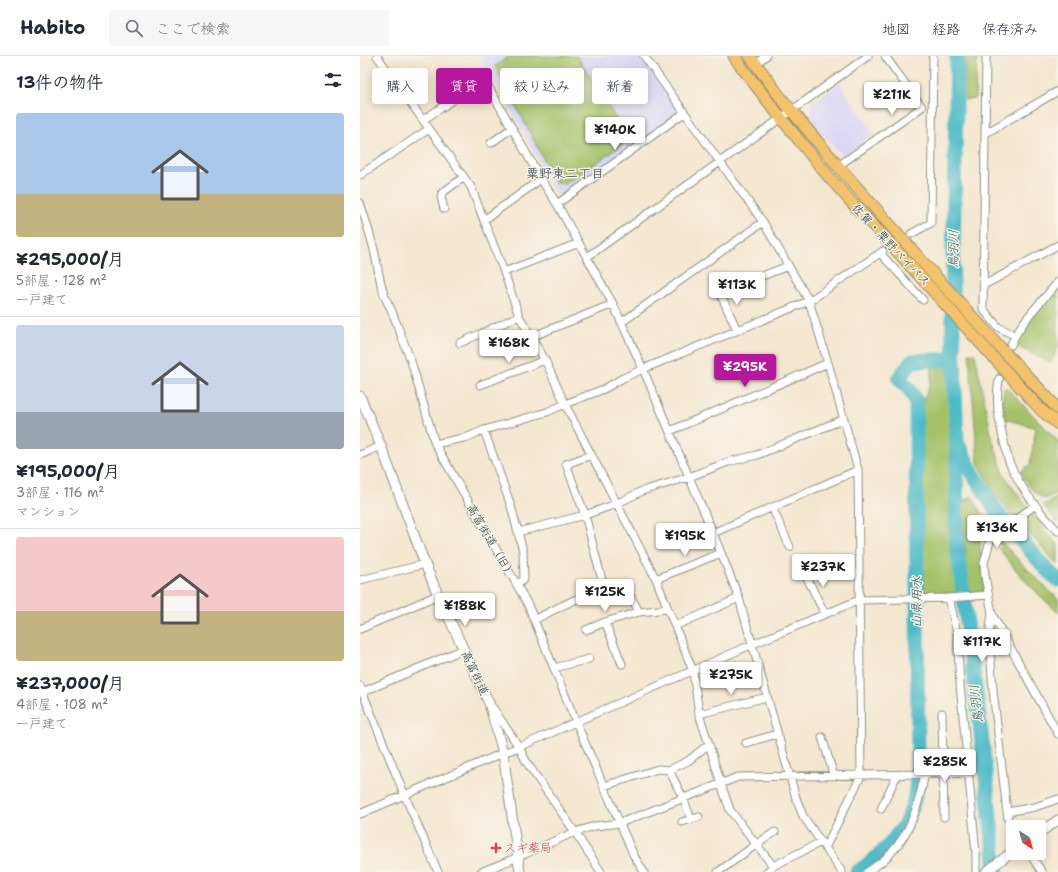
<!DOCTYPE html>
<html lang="ja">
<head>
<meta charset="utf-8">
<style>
  body { margin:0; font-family:"Shantell Sans","Klee One",sans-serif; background:#f6f6f7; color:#1f2937; height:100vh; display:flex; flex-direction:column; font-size:15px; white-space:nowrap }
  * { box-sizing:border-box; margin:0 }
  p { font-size:13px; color:#747a83 }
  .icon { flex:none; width:22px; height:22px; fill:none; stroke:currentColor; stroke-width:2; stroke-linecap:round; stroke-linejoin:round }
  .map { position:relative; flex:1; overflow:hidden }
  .panel { display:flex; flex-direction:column; background:#fff; width:360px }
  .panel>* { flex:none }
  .banner { position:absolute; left:12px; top:12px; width:380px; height:36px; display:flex; gap:8px }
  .needle { width:26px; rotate:143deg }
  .buttons { position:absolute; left:646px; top:764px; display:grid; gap:8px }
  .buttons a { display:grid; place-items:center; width:40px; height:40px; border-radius:4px; background:#fff; box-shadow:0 2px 10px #0003; font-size:20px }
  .price { position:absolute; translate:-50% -34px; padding:0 9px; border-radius:4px; background:#fff; color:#222; font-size:13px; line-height:26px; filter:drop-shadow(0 1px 2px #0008) }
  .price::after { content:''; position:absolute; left:50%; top:24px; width:12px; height:9px; margin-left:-6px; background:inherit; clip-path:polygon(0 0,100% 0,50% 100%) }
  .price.selected { background:#b5179e; color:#fff }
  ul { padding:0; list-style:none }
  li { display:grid; align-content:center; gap:8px; height:212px; padding:0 16px }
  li+li { border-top:1px solid #e0e1e3 }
  li span { display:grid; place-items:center; height:124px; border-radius:4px; color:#555 }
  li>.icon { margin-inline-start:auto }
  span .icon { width:72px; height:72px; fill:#fffc; stroke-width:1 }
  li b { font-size:17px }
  h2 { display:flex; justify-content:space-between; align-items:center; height:48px; padding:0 16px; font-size:17px }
  .tag { padding:0 14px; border-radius:4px; background:#fff; box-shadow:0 2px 10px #0003; font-size:14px; line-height:36px }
  .tag.selected { background:#b5179e; color:#fff }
  header { display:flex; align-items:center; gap:24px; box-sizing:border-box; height:56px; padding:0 20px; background:#fff; border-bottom:1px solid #e0e1e3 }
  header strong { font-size:19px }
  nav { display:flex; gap:22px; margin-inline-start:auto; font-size:14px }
  .search { width:280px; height:36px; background:#f6f6f7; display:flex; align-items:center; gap:10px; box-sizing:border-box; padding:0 14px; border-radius:4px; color:#747a83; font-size:15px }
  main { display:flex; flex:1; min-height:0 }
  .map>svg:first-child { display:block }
  .built { fill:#d9d6f7 }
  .green { fill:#a5c167; stroke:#627f4e }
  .park { fill:url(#park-dots); stroke:#627f4e }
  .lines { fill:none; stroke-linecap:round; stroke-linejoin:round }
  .river { stroke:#4ebbc8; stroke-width:15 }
  .minor-tunnel { stroke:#c9c5b1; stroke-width:7; stroke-dasharray:7 3.5; stroke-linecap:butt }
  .minor-casing { stroke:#8a9282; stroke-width:9 }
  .tertiary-casing { stroke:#8a9282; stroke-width:11 }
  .trunk-casing { stroke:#8a9282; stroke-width:13 }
  .minor { stroke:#fff; stroke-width:7 }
  .tertiary { stroke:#fff; stroke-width:9 }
  .trunk { stroke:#f3c26a; stroke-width:11 }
  .health-dot { fill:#e0444e; stroke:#f7f3e8; stroke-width:1.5 }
  .labels { text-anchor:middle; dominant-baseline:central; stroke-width:3; stroke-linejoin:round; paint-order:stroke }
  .street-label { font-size:12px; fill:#1f3d34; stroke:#f7f3e8 }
  .health-label { font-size:12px; fill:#be3a42; stroke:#f7f3e8; text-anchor:start }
  .neighbourhood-label { font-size:13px; font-weight:bold; fill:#545e68; stroke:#f7f3e8 }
  .water-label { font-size:13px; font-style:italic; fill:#2b5c59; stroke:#f7f3e8 }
</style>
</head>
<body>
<header>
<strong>Habito</strong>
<div class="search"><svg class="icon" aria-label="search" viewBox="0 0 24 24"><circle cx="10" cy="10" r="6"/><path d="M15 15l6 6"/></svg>ここで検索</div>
<nav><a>地図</a><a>経路</a><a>保存済み</a></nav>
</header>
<main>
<section class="panel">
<h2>13件の物件<svg class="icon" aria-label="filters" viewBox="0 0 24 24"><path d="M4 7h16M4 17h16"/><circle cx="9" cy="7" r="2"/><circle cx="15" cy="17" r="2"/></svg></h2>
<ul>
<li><span style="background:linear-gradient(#a9c7e8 65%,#c2b280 0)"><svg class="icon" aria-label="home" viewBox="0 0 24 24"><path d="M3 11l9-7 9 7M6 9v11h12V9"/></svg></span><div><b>¥295,000/月</b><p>5部屋 · 128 m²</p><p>一戸建て</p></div></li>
<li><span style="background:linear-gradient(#c9d6e8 70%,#9aa5b1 0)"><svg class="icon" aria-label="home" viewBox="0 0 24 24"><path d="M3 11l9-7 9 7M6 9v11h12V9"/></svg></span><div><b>¥195,000/月</b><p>3部屋 · 116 m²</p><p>マンション</p></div></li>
<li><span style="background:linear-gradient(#f6c9c9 60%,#c2b280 0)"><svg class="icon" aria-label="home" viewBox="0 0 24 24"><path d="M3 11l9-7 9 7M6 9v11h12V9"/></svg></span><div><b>¥237,000/月</b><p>4部屋 · 108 m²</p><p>一戸建て</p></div></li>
</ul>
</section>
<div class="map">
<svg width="698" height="816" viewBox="0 0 698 816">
  <defs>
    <pattern id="park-dots" width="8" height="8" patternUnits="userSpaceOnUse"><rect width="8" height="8" fill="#a5c167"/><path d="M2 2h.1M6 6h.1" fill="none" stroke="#869e56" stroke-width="1.8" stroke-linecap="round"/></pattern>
  </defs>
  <rect width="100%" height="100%" fill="#f7f3e8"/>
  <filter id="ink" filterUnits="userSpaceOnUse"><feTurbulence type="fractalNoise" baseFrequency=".025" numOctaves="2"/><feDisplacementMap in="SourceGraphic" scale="8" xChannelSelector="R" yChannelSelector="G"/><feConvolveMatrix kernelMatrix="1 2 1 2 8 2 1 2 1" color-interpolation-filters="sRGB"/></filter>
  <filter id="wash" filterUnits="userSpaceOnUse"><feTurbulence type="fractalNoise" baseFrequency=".012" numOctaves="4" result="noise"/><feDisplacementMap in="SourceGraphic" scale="16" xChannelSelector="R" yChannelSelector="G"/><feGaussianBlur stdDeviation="0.9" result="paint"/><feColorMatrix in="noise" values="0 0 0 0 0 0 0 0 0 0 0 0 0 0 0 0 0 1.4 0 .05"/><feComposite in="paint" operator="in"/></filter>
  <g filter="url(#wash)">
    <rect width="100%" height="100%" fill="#f4e7d0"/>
    <path class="built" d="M119,0H279L318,54L316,60L204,140H198L131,17Z
      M479,27L515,78L483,100L451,66L450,48Z"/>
    <path class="green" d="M150,0H217L269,84L206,128L196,127L135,10Z
      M605,0H617L615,43L605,44Z
      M698,231V291L691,307L656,290L664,271Z
      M609,297L615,298L632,382L644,419L662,444L688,478L698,488V509L649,456L634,436L618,407Z
      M572,310H587L594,362L596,446L601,537H564L560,352L570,328Z
      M646,331L698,385V436L685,443C672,438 667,428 661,416L670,408L676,372L645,363C643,353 640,340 646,331Z
      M612,440L629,472L666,512L698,543V557L664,524L639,493L642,490L631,478L625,482L619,474L624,535L608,536L602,445Z"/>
    <path class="park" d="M698,441V467L683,449Z"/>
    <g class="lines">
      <path class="river" d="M597,0L592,250L597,385L596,482L621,676L636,816
        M599,390L612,416L637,456L687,514L698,524
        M497,816C514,805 528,793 539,776C542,773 545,770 546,766C556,748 557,726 558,706L556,345C553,339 551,334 546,330C543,327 541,326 539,322L552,305L594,303"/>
    </g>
  </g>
  <g filter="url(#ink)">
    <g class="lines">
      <path class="minor-tunnel" d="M523,195L551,178
        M639,323L651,289"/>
      <g class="minor-casing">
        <path id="minor" d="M17,0L111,131L144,216L159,260L185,304L205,348L296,523L333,615L339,658L349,688L361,728L370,754L413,810
          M284,0L403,166L449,245L468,307L498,414L501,720L465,792
          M626,0L623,253L638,271L654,279
          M395,8L406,0
          M63,64L124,23L181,123L197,148L253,248L283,313L353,477L379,542L436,742L443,760L482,816
          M626,77L698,35
          M131,87L152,72
          M478,110L562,51L525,0
          M0,119L69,73
          M0,147C5,162 10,178 14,194C19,215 20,235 31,253L51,305L75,388L157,529L168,549L216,666L274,800L284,816
          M197,148L324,57
          M84,153L81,141L82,137L104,121
          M124,164L181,123
          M551,178L571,167L573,0
          M520,197L563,244
          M227,201L508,0
          M144,216L219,187
          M392,224L428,210
          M624,229L698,189
          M359,235L377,274
          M262,266L403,166
          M171,281L253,248
          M100,287L159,260
          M651,289C659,267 683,244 698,226
          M639,323C635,349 639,364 645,390C647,396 647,402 650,408C661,433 679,456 698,475
          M120,329L185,304
          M124,374L151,450L158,476L163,495L164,523L157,529
          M310,375L468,307
          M75,388L108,381L124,374L187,356L205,348L244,333L263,322L283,313L449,245L523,195
          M0,399L21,390
          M231,399L206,408L225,459L244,532
          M412,451L430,491
          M158,476L225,459L256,448L282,435L329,421L368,406L397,399L484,363
          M353,477L498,414
          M443,514L465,558
          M296,523L361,497
          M0,524L65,508
          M589,542L597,577L600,628L616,797V816
          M632,558L698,678
          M174,564C190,556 244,526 260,532C269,535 275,548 279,556
          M315,570L379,542
          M0,573L78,539
          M226,574L245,566
          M262,608L245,566L279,556L308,553
          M194,612L229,603
          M0,630L45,740L78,816
          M0,637L104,593
          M133,652L159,691L167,707L215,776L241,816
          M582,657L584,761
          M339,658L407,641
          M462,681L474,720
          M386,687L417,678
          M309,714L328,705L349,688
          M244,730L298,713L309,714L323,742L331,763
          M521,753L537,719
          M647,756L675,751L698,743
          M0,758L143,697L159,691L393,588L499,544L589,542L628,539
          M322,766L339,761
          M653,771L648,763L647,756L633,634L629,579L632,557L625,520L624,507L631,481L670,453L675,448
          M669,797L682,816
          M121,816L158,801L215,776L235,770L260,767L378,721L565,718L609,717
          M358,816L397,788L415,776
          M407,816L413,810L461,786
          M507,816C515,811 523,805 529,799C552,776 558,749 565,718"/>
      </g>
      <g class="tertiary-casing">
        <path id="tertiary" d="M0,340L21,390L65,508L78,539L129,647L143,697L160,816
          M679,777L698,764
          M626,816L653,795"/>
      </g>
      <g class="trunk-casing">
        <path id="trunk" d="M374,0L383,13L421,62L468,120L493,148L527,184L681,354L698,368
          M390,0L421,42L478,110L568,212L649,301L698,353"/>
      </g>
      <use href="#minor" class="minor"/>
      <use href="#tertiary" class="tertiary"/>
      <use href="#trunk" class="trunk"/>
    </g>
  </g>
  <path class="health-dot" d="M134 786h4v4h4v4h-4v4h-4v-4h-4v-4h4z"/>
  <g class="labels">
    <g class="street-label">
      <text transform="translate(531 189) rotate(47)">佐賀・粟野バイパス</text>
      <text transform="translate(131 485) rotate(60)">高富街道（旧）</text>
      <text transform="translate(115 617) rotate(65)">高富街道</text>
    </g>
    <g class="health-label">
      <text x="144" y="792">スギ薬局</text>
    </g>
    <g class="neighbourhood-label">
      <text x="205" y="117">粟野東二丁目</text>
    </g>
    <g class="water-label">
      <text transform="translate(593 193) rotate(-89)">鳥羽川</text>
      <text transform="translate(556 546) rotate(-90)">山県用水</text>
      <text transform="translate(616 648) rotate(-97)">鳥羽川</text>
    </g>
  </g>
</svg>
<div class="buttons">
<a><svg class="needle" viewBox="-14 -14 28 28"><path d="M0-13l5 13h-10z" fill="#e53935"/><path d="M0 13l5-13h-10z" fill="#747a83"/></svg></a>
</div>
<b class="price" style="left:532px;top:60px">¥211K</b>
<b class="price" style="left:255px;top:95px">¥140K</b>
<b class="price" style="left:377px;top:250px">¥113K</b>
<b class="price" style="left:149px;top:308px">¥168K</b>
<b class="price selected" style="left:385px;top:332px">¥295K</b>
<b class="price" style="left:637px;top:493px">¥136K</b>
<b class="price" style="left:325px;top:501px">¥195K</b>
<b class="price" style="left:463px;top:532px">¥237K</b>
<b class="price" style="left:245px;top:557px">¥125K</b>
<b class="price" style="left:105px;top:571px">¥188K</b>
<b class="price" style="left:622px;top:607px">¥117K</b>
<b class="price" style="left:371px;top:640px">¥275K</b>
<b class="price" style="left:585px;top:727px">¥285K</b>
<div class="banner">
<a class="tag">購入</a>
<a class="tag selected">賃貸</a>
<a class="tag">絞り込み</a>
<a class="tag">新着</a>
</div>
</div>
</main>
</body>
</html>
